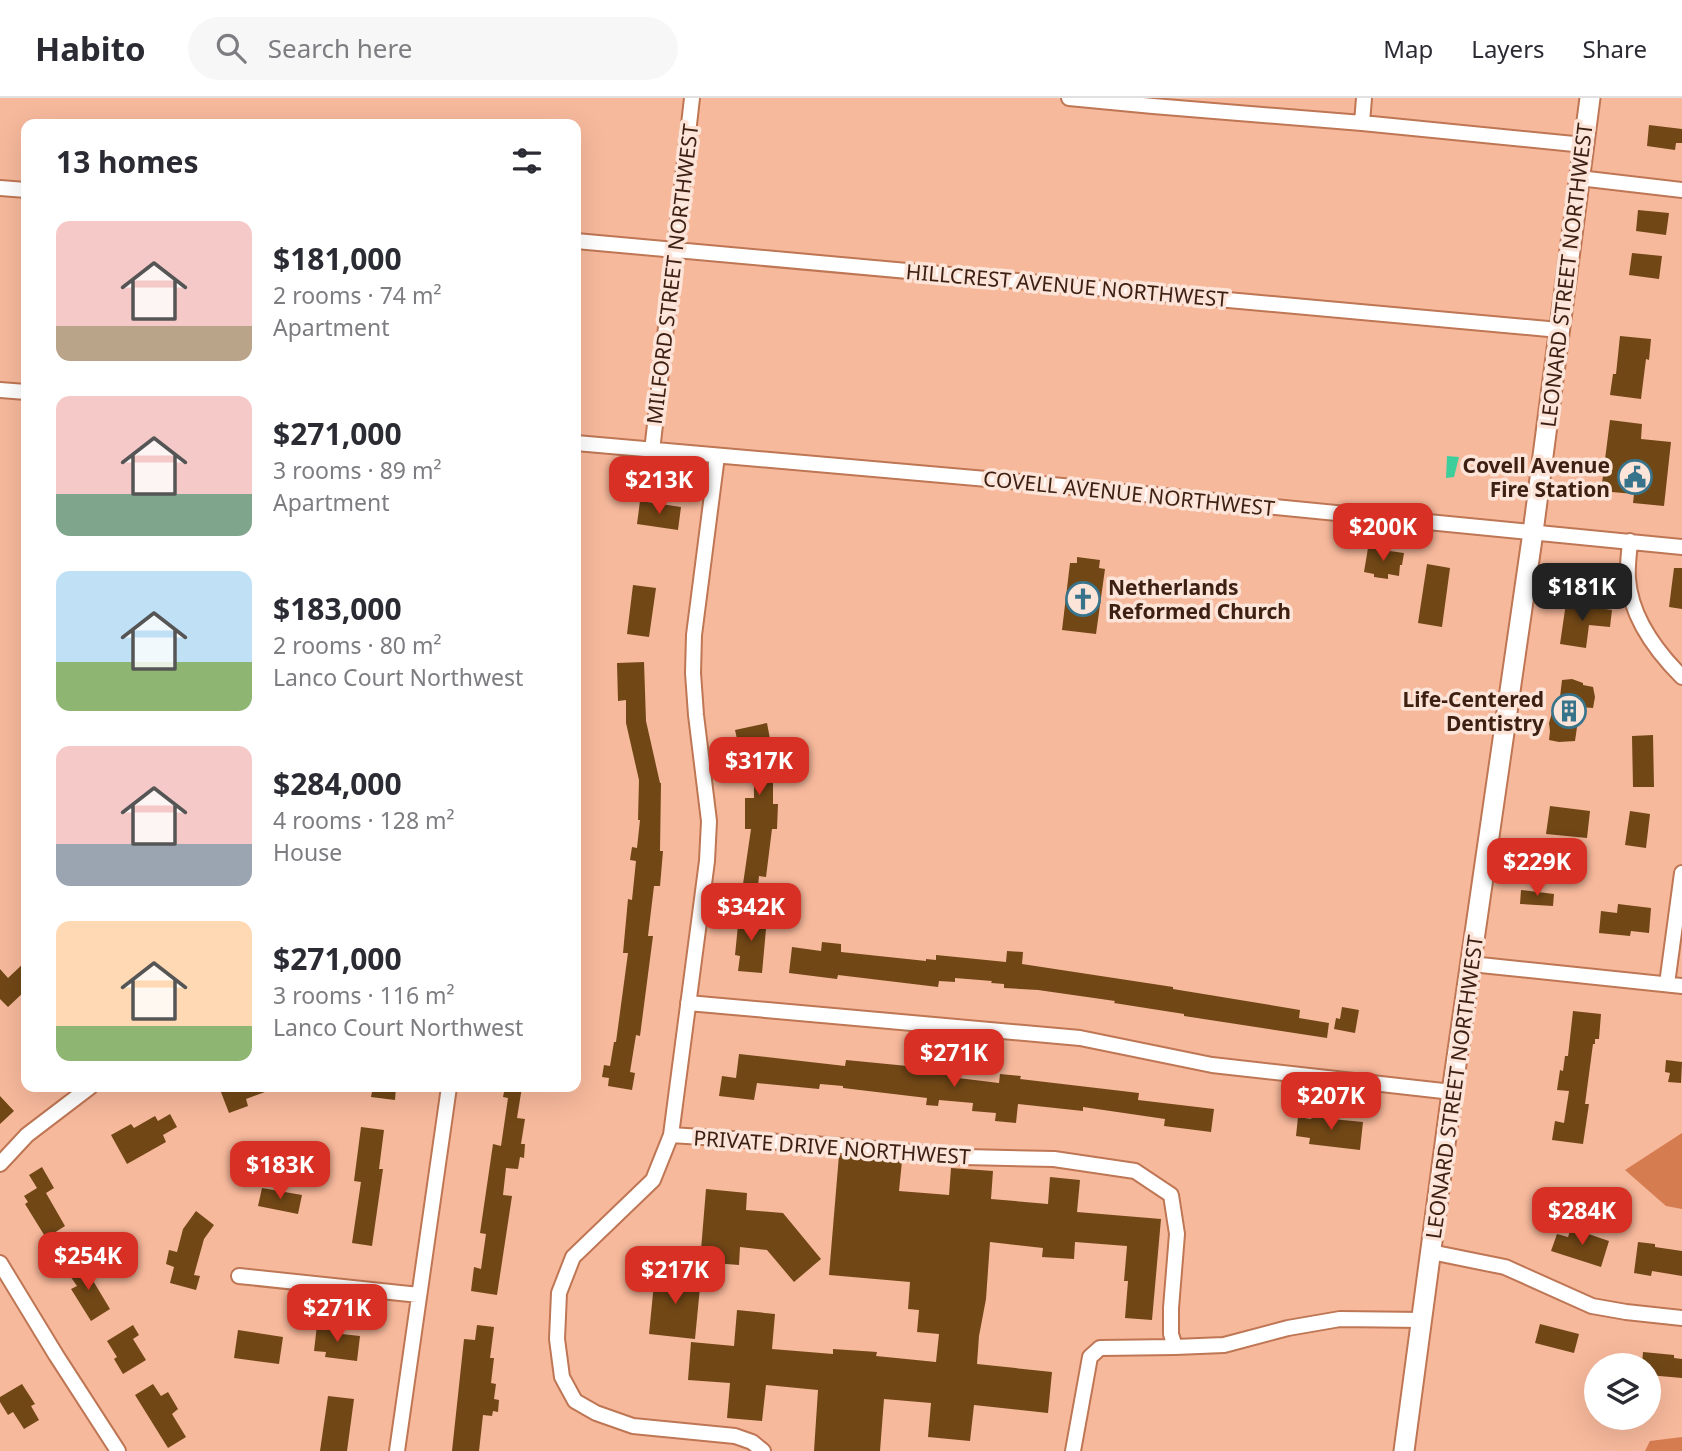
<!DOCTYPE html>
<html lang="en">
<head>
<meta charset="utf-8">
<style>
  body { margin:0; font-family:"Noto Sans",sans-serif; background:#f7f7f7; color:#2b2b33; height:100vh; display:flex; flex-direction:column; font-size:26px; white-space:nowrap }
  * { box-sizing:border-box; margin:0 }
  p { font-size:23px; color:#7c7c81 }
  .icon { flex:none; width:38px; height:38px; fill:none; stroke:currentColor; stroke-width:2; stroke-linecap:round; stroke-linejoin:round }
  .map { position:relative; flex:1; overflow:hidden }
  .sheet { position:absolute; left:21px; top:21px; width:560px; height:973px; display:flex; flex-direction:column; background:#fff; border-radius:14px; box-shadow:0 7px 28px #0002 }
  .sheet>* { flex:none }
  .fabs { position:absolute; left:1584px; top:1255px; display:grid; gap:14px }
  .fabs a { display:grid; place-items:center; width:77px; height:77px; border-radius:50%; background:#fff; box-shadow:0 7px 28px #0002; font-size:35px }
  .price { position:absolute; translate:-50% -60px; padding:0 16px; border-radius:14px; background:#d93025; color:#fff; font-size:23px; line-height:46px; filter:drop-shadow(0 2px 4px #0008) }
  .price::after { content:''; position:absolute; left:50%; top:42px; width:21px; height:16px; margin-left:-10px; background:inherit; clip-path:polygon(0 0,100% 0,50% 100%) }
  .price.active { background:#222; color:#fff }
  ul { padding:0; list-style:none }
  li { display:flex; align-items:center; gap:21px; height:175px; padding:0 35px }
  li span { display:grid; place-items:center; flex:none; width:196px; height:140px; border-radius:14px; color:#555 }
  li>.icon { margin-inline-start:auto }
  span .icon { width:84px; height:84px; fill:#fffc; stroke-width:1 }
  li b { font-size:30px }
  h2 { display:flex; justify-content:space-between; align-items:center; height:84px; padding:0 35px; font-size:30px }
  header { display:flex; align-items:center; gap:42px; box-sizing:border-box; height:98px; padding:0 35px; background:#fff; border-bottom:2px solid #e1e1e2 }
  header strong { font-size:33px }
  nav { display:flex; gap:38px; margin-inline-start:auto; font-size:24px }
  .search { width:490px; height:63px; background:#f7f7f7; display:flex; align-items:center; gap:18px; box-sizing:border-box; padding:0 24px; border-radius:38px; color:#7c7c81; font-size:26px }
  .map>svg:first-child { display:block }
  .green { fill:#d67c51 }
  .water { fill:#3dce9c }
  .building { fill:#714716 }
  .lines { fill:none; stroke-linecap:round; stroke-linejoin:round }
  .minor-casing { stroke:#be7654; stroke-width:18 }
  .major-casing { stroke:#be7654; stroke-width:23 }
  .minor { stroke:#fff; stroke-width:14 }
  .major { stroke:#fff; stroke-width:19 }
  .labels { text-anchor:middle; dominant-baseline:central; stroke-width:7; stroke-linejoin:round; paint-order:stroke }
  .street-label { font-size:21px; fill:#3d2011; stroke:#fce4d9 }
  .poi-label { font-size:21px; font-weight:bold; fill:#3d2011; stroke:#fce4d9; text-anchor:end }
</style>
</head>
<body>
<header>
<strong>Habito</strong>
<div class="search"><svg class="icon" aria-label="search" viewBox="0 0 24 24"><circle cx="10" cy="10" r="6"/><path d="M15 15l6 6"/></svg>Search here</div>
<nav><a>Map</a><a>Layers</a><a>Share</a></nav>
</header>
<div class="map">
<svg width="1682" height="1353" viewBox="0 0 1682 1353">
  <rect width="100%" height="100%" fill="#f7b99c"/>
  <path class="green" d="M1682,1035V1111L1666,1108L1625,1072Z
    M1682,1339V1353H1645L1650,1343Z"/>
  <path class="water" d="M1447,358L1459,359L1454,379L1446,380Z"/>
  <path class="building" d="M1649,27L1682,31V45H1676L1675,52L1647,48Z
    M1638,112L1669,115L1666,137L1636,133Z
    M1632,155L1662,158L1659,181L1629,177Z
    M1620,238L1651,241L1649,262L1646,261L1641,301L1610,297L1613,276H1616Z
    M1610,322L1642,326L1641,341L1671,344L1664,408L1633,405L1634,396L1601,393Z
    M640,403L681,409L678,432L637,426Z
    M1368,450L1404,455L1402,467H1400L1399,478L1388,476V481L1374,479V476L1364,474Z
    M1077,459L1100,462L1099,470L1105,471L1096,536L1062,532L1070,465H1077Z
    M1427,466L1450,470L1442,529L1418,525Z
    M1674,470H1682V511L1669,509Z
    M633,487L656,490L649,539L627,536Z
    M1566,505L1612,512L1610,529L1589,527L1586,550L1560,546Z
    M644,564L646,623L660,685H661L660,753H663L660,788H654L648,838H653L640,938L636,937L630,974L635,975L632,992L608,988L609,980L602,979L604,967L610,968L614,944H616L628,855H623L628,801L632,802L636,763L630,762L632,749L637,750L640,722H638L639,682L626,625V602L618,603L617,565Z
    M1572,581L1583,585V587L1593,589L1595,599L1593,610L1580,609L1575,643L1559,644L1549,642L1550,633L1549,625L1552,615L1558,616L1562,582Z
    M767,625L770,641L777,640L780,654L773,655L776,670H773V706H778L777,731H772L766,779L759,778L758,788L743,786L751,731H745V700H754V674L745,676L735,632Z
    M1653,637L1654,689H1633L1632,638Z
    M1550,708L1590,713L1587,740L1546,736Z
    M1630,713L1650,716L1646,750L1625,747Z
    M1521,792L1554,796L1553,808L1520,806Z
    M1618,806L1651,810L1649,835L1631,833L1630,838L1599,835L1601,813L1617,815Z
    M739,817L767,820L762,875L738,873L740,858L735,857Z
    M822,844L841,846V854L926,863V861L936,862V857L1006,864L1007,853L1023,854L1022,866L1173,889V891L1300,912L1299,920L1329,925L1327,940L1184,918V916L1114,905L1115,903L1038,892L1004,890V886L991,885L992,883L955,880V884L939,883L938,889L838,877L837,881L789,875L792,849L821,853Z
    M26,863V892L8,909L0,901V871L8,880Z
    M1342,909L1359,912L1355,935L1334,931L1336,920L1340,921Z
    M1573,913L1601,916L1599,941H1595V946H1593L1585,1006H1589L1583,1046L1552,1042L1555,1023L1564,1025L1569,993L1557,992L1560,972L1563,973L1565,958H1568Z
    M739,956L845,968L846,962L959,973L958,980L999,985L1000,976L1021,978L1020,981L1139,995L1138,1002L1214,1011L1211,1034L1164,1028L1165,1021L1083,1009V1013L1018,1006L1016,1025L995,1023L996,1015L972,1013L973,1005L939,1002L938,1008L926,1007L927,1000L843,990V988L820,986L819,991L757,985L754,1002L719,998L722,978L736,980Z
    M1666,962L1682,964L1681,985L1668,984L1670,975L1665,974Z
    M219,989H276V990L246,1001L248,1008L229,1015Z
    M373,989H396L395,1002L371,999Z
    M505,989H522L517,1020L525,1021L521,1046H525L524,1060L520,1059L518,1071L506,1070L503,1097L512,1098L497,1197L471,1193L474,1169L481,1171L486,1136L480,1135L493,1046L501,1048L508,1000L503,999Z
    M0,998L14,1013L0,1026Z
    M170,1016L177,1029L163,1037L166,1044L127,1066L111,1037L131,1026L134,1030L155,1018L158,1023Z
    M1298,1019L1311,1021L1312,1019L1363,1024L1360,1052L1309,1046L1310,1040L1296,1038Z
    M361,1029L384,1032L379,1071H383L372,1148L352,1145L361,1084L354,1083Z
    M839,1057L902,1063L899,1093L949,1097L951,1070L993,1073L991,1101L1048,1106L1050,1079L1080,1082L1077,1114L1161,1121L1152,1222L1125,1220L1128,1183H1124L1127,1148L1075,1144L1074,1161L1042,1159L1043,1150L990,1144L986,1201L979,1238L977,1266L1052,1274L1048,1315L974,1307L970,1343L928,1339L931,1305L884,1301L880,1353H814L818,1292L766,1287L762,1323L727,1320L730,1285L688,1282L691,1244L734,1248L737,1212L775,1216L772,1251L833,1256V1251L877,1254L876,1258L936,1264L939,1236L917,1234L919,1212L908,1211L910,1184L829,1177Z
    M42,1069L54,1090L46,1095L65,1128L46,1140L25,1106L28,1104L24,1098L37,1090L29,1077Z
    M262,1090L302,1097L298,1116L258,1108Z
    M706,1091L747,1095L746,1112L783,1115L821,1161L794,1184L767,1152L740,1149L739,1167L700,1164Z
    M196,1113L214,1127L204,1141L194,1177L200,1178L196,1192L170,1185L174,1169L166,1166L169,1152L177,1154L183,1131Z
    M1571,1130L1609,1143L1601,1169L1551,1153L1557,1136L1568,1139Z
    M1638,1144L1655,1146V1149L1682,1153V1178L1652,1173L1651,1178L1634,1175Z
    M86,1164L96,1178L92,1181L110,1211L91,1223L71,1191L77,1188L68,1175Z
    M655,1175L701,1179L695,1241L649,1236Z
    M1540,1226L1579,1236L1574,1255L1535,1245Z
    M133,1227L139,1237L133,1241L146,1262L123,1276L114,1261L117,1259L107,1243Z
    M317,1227L334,1229L333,1235L360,1238L357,1263L325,1259L326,1254L314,1253Z
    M477,1227L494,1229L490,1260H494L491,1285L496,1286L494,1301L499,1302L498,1314L493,1313L492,1318L483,1317L479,1353H452L464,1241L475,1242Z
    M238,1232L283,1239L279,1266L234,1260Z
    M1643,1254L1674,1257V1260L1682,1261V1280L1648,1277V1267H1642Z
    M22,1286L35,1306L31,1308L39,1322L24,1331L13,1314L8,1317L0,1304V1299Z
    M153,1286L161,1298L168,1294L178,1311L172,1316L186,1339L168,1350L135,1297Z
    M328,1298L354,1301L347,1353H320Z"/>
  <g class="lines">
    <g class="minor-casing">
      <path id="minor" d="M1069,0L1153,8L1362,25L1584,47
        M1362,25L1364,0
        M1579,80L1682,92
        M0,90L26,92
        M576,143L1559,232
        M0,292L26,294
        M576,345L1032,385L1682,449
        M652,353L692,0
        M717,358L694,537L693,575L696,617L709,723L707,763L671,1037L653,1082L573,1159L559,1195L557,1241L562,1279L575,1303L596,1315L633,1328L735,1338L752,1344L763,1353
        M1630,443C1629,456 1627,469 1628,481C1631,520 1656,553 1682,579
        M1471,866L1682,888
        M1667,886L1682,775
        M688,905L1080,940L1212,967L1452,994
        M671,1037L842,1048L965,1059L1054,1061L1135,1073L1171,1097L1177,1136L1171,1210V1236L1175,1249
        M0,1066L27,1037L90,989
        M1431,1154L1505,1169L1592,1208L1626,1214L1682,1220
        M0,1165L56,1257L118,1353
        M239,1178L419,1197
        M397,1353L449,989
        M1073,1353L1090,1259L1100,1250L1175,1249L1224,1247L1288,1230L1340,1221L1422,1222"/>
    </g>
    <g class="major-casing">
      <path id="major" d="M1404,1353L1452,994L1533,434L1590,0"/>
    </g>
    <use href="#minor" class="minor"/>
    <use href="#major" class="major"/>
  </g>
  <defs>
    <g id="civic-ring" transform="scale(1.75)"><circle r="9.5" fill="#fce4d9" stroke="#37748b" stroke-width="1.5"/><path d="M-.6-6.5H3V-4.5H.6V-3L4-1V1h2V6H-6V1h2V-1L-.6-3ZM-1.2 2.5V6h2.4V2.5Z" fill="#37748b"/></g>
    <g id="church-ring" transform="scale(1.75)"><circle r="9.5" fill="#fce4d9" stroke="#37748b" stroke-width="1.5"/><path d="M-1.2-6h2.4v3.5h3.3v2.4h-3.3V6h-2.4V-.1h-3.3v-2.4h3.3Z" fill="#37748b"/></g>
    <g id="building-ring" transform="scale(1.75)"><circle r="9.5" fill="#fce4d9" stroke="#37748b" stroke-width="1.5"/><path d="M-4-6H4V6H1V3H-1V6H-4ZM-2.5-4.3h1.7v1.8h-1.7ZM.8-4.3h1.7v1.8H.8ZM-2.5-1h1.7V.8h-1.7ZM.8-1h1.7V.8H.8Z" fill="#37748b"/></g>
  </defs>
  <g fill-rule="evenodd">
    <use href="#civic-ring" x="1635" y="379"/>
    <use href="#church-ring" x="1083" y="501"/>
    <use href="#building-ring" x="1569" y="613"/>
  </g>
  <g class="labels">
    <g class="street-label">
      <text transform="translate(672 176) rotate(-83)">MILFORD STREET NORTHWEST</text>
      <text transform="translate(1566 177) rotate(-83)">LEONARD STREET NORTHWEST</text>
      <text transform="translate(1067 187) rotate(5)">HILLCREST AVENUE NORTHWEST</text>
      <text transform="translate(1129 395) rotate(6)">COVELL AVENUE NORTHWEST</text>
      <text transform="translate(1454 989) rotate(-82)">LEONARD STREET NORTHWEST</text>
      <text transform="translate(832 1049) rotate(4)">PRIVATE DRIVE NORTHWEST</text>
    </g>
    <g class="poi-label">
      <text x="1610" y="367">Covell Avenue<tspan x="1610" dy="24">Fire Station</tspan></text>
      <text x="1108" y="489" text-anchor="start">Netherlands<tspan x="1108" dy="24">Reformed Church</tspan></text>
      <text x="1544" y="601">Life-Centered<tspan x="1544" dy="24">Dentistry</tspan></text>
    </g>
  </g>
</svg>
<div class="fabs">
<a><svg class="icon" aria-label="layers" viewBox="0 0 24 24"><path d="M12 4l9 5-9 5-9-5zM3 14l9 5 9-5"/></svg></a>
</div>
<b class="price" style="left:659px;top:418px">$213K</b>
<b class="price" style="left:1383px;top:465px">$200K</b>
<b class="price active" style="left:1582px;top:525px">$181K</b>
<b class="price" style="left:759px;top:699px">$317K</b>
<b class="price" style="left:1537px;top:800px">$229K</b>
<b class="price" style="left:751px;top:845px">$342K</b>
<b class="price" style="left:954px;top:991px">$271K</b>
<b class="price" style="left:1331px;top:1034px">$207K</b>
<b class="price" style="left:280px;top:1103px">$183K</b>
<b class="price" style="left:1582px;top:1149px">$284K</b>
<b class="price" style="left:88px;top:1194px">$254K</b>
<b class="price" style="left:675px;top:1208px">$217K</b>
<b class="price" style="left:337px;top:1246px">$271K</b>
<section class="sheet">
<h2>13 homes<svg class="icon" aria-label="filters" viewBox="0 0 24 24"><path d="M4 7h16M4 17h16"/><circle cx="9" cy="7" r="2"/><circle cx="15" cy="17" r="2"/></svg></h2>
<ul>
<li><span style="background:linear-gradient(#f6c9c9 75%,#b9a48a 0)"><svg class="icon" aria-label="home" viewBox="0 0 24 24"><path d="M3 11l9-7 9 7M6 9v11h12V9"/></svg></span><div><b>$181,000</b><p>2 rooms · 74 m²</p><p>Apartment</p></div></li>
<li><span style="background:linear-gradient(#f6c9c9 70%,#7fa58c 0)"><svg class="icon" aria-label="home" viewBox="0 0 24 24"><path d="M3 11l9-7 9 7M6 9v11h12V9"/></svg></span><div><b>$271,000</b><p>3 rooms · 89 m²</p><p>Apartment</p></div></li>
<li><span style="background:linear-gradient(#bfe0f5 65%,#8fb573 0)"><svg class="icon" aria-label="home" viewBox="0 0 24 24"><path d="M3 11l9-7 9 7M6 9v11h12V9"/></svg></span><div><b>$183,000</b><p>2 rooms · 80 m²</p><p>Lanco Court Northwest</p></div></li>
<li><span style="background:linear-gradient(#f6c9c9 70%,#9aa5b1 0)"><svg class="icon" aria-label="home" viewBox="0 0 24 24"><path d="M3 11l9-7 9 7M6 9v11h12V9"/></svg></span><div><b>$284,000</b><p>4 rooms · 128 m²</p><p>House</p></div></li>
<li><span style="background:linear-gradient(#ffd9b3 75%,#8fb573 0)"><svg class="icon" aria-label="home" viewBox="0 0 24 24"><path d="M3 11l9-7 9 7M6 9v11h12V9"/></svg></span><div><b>$271,000</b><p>3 rooms · 116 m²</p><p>Lanco Court Northwest</p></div></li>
</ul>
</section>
</div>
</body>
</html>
